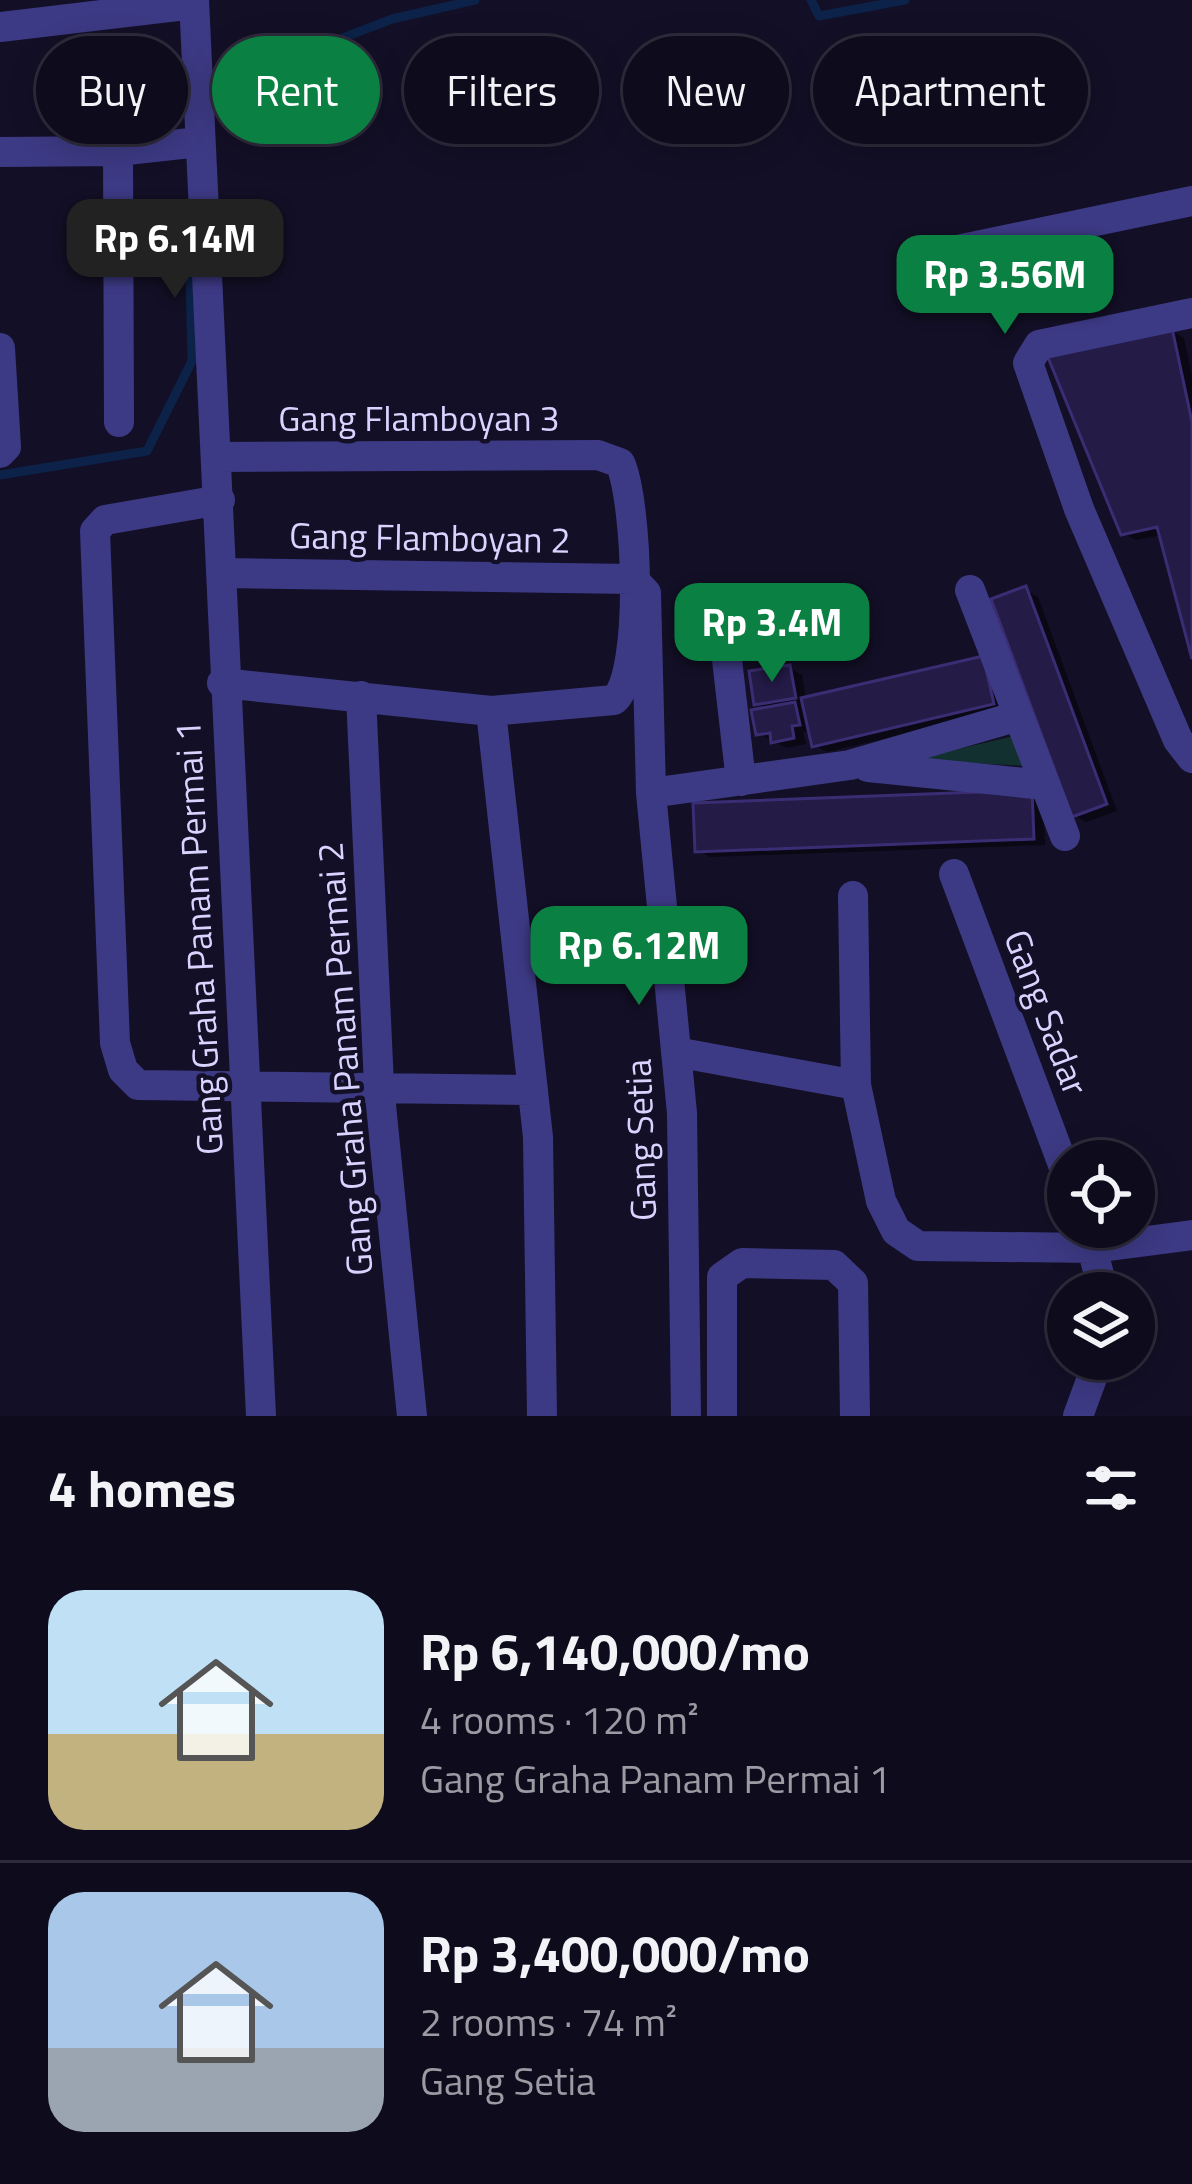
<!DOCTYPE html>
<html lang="en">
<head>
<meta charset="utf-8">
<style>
  body { margin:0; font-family:"Titillium Web",sans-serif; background:#171425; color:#f1f3f6; height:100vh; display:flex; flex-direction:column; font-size:45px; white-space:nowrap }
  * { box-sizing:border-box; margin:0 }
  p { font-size:39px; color:#9b9ba3 }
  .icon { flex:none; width:66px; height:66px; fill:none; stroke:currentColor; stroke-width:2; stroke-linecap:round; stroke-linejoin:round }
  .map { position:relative; height:1416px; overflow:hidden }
  .drawer { display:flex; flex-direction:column; background:#0e0b1c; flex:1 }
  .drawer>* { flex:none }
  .hud { position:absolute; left:36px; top:36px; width:1122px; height:108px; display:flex; gap:24px }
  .fabs { position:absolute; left:1047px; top:1140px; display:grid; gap:24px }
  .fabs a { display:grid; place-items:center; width:108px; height:108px; border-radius:50%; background:#0e0b1c; box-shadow:0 6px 30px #0003,0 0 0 3px #2e2b3b; font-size:60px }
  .price { position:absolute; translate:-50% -102px; padding:0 27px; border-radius:24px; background:#0b8043; color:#fff; font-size:39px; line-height:78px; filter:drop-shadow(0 3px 6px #0008) }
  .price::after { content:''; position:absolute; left:50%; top:72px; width:36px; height:27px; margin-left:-18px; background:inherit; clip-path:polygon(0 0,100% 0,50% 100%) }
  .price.current { background:#222; color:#fff }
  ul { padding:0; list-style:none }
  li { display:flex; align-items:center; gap:36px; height:300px; padding:0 48px }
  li+li { border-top:3px solid #2e2b3b }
  li span { display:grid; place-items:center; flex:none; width:336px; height:240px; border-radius:36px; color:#555 }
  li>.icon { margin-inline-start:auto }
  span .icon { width:144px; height:144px; fill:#fffc; stroke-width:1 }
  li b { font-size:51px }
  h2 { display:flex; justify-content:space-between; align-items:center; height:144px; padding:0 48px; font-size:51px }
  .pill { padding:0 42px; border-radius:54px; background:#0e0b1c; box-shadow:0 6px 30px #0003,0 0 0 3px #2e2b3b; font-size:42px; line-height:108px }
  .pill.current { background:#0b8043; color:#fff }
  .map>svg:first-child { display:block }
  .green { fill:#12302f }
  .shadow { fill:#0007 }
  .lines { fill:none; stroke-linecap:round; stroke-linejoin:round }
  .stream { stroke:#0c2248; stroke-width:9 }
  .building { fill:#241b47; stroke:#3b2d73; stroke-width:3 }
  .minor { stroke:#3d3a85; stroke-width:30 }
  .labels { text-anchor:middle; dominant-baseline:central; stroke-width:9; stroke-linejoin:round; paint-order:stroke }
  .street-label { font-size:36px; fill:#d9d4ff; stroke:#130f26 }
</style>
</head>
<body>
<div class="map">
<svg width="1192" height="1416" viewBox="0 0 1192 1416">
  <rect width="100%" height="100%" fill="#130f26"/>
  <path class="green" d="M1014,736L1026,766L911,760Z"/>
  <path class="shadow" d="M1172,331L1184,338L1192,376V647L1162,535L1136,540L1123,533Z
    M1026,590L1038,597L1117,811L1086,822L1074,815Z
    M982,659L1005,710L827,752L814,745L809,731L803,732L806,744L786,748L758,733L769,710L757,703L790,668L802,675L806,699Z
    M1031,793L1043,800L1045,845L710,857L698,850Z"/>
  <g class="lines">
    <path class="stream" d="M811,0L819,16L905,0
      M211,106V99L228,87L282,89L326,65L335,41L392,19L475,0
      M0,475L147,451L192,361L189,233"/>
  </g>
  <path class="building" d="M1172,328L1192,422V659L1157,527L1121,535L1047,355Z
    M1026,586L1107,804L1072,817L991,599Z
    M983,656L994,704L812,747L801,698Z
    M790,665L796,698L754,705L749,671Z
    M795,702L800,725L792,726L794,738L771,743L770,733L756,735L751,710Z
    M1032,790L1034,839L695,852L693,803Z"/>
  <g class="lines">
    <path class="minor" d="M194,0L261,1416
      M0,27L194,4
      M0,152L118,151
      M919,258L1192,201
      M1192,313L1039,345L1028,363L1079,509L1178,740L1192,758
      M0,348L6,447L0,453
      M119,422L118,151L199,142
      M217,457L598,455L620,463C637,499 645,674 614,700L491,711L222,683
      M220,500L105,520L95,531L115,1043L123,1070L138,1085L533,1090
      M225,573L633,579L646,593L651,793L682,1113L686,1416
      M970,590L1065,836
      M726,651L741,781
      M361,696L379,1085L412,1416
      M491,711L538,1137L542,1416
      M868,767L1045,785
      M651,793L850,765L1018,716
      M954,874L1068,1178
      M853,896L856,1085L881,1201L896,1231L918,1246L1094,1248L1192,1235
      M676,1052L856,1085
      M1087,1229L1104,1293
      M722,1416V1277L742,1263L834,1265L853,1283L855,1416
      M1078,1416L1099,1359"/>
  </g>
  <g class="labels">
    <g class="street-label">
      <text x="419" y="417">Gang Flamboyan 3</text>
      <text transform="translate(430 537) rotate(1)">Gang Flamboyan 2</text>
      <text transform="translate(198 938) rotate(-93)">Gang Graha Panam Permai 1</text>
      <text transform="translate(1047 1012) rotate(69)">Gang Sadar</text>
      <text transform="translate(344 1059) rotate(-94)">Gang Graha Panam Permai 2</text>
      <text transform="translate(640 1140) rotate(-92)">Gang Setia</text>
    </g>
  </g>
</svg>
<div class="fabs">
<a><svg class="icon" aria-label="locate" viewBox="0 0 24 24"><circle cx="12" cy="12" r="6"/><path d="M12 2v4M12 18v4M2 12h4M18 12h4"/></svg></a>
<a><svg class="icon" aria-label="layers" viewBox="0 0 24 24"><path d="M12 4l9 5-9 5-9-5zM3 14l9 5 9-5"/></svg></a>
</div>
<b class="price current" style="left:175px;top:301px">Rp 6.14M</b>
<b class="price" style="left:1005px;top:337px">Rp 3.56M</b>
<b class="price" style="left:772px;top:685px">Rp 3.4M</b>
<b class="price" style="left:639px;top:1008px">Rp 6.12M</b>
<div class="hud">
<a class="pill">Buy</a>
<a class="pill current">Rent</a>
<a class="pill">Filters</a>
<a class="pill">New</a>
<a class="pill">Apartment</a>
</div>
</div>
<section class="drawer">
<h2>4 homes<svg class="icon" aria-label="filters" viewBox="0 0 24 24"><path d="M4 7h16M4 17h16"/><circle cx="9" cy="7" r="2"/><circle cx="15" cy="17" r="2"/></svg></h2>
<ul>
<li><span style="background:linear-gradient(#bfe0f5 60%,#c2b280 0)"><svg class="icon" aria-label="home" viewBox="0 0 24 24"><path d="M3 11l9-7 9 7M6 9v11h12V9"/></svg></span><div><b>Rp 6,140,000/mo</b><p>4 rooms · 120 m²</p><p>Gang Graha Panam Permai 1</p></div></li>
<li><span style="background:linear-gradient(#a9c7e8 65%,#9aa5b1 0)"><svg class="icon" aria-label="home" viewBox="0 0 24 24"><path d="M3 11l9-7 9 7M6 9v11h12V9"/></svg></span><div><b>Rp 3,400,000/mo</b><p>2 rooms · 74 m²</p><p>Gang Setia</p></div></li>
</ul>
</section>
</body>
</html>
